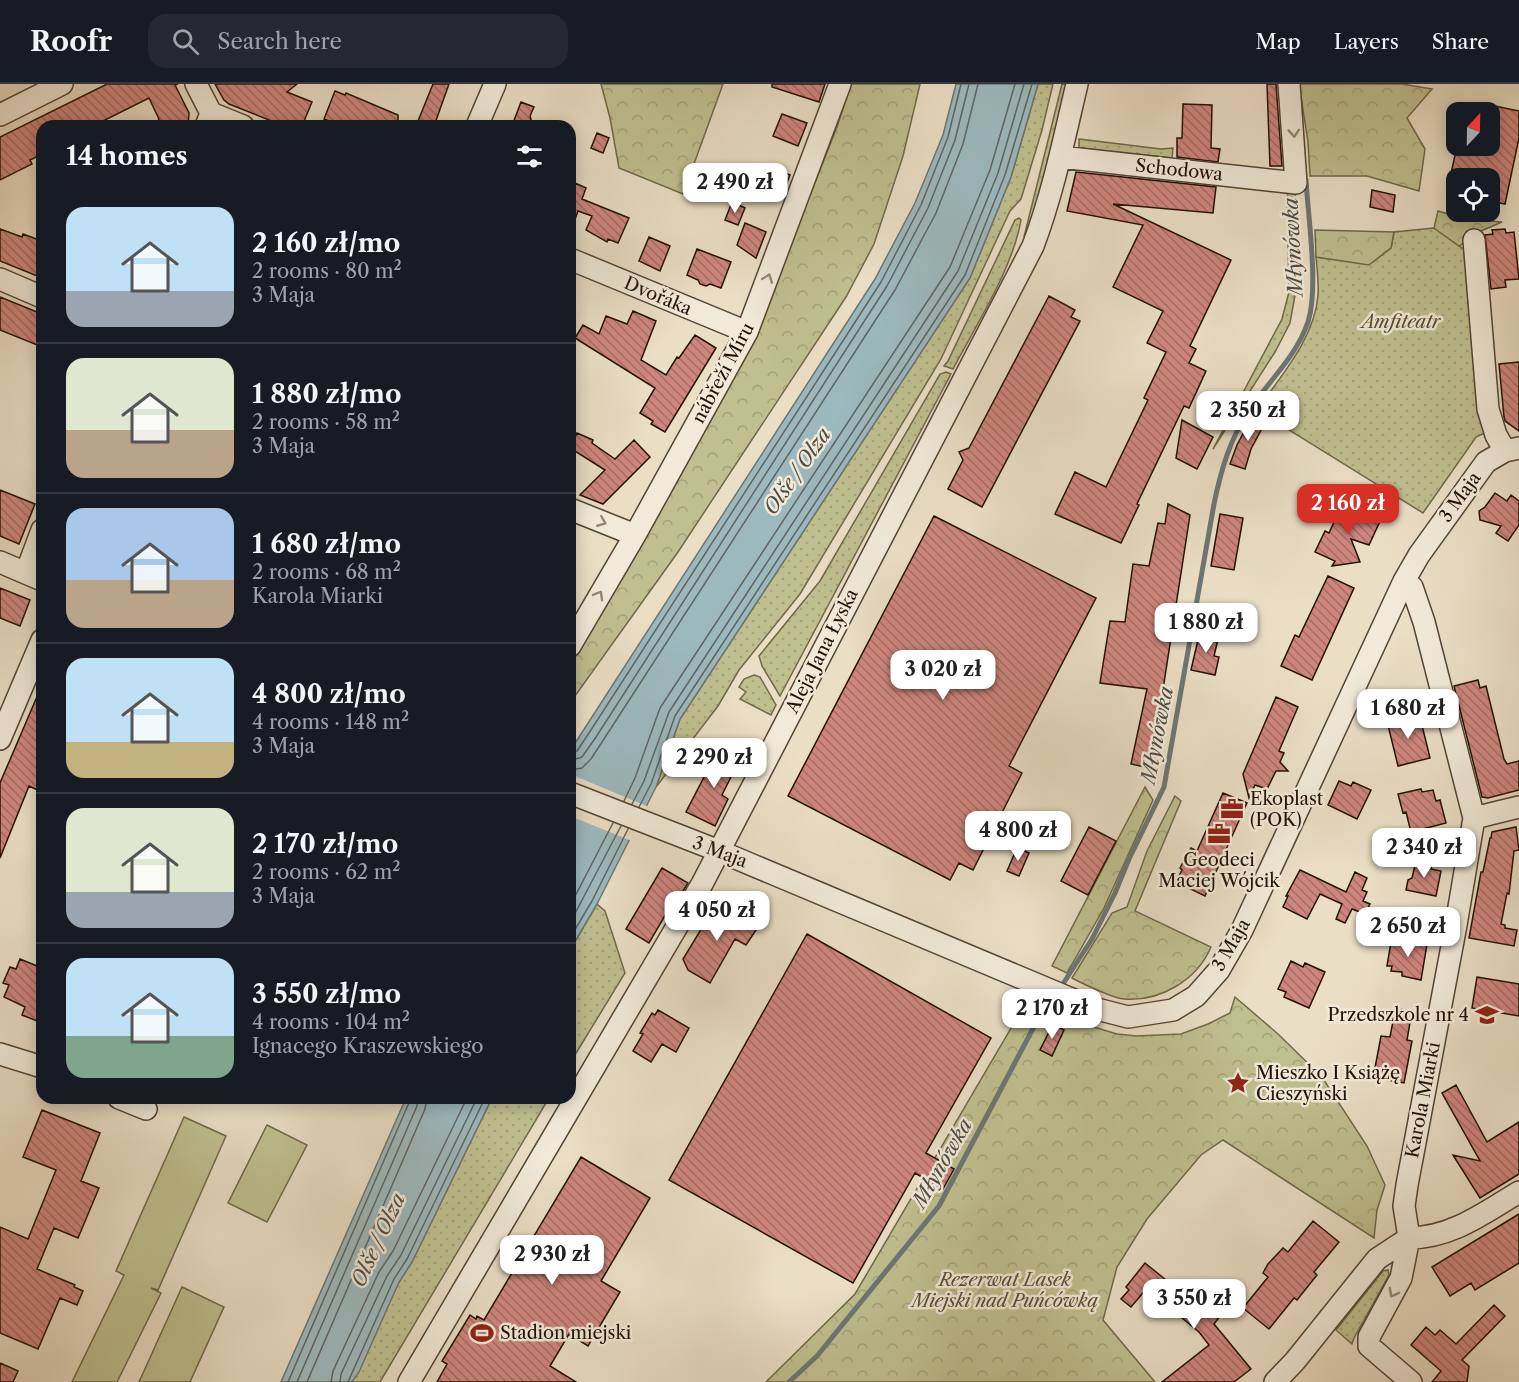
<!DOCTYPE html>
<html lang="en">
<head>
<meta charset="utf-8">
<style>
  body { margin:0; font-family:"Libre Caslon Text",serif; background:#242831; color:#f1f3f6; height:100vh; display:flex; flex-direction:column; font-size:22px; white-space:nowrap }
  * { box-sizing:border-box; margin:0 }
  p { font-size:20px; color:#9ea1a6 }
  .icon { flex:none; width:33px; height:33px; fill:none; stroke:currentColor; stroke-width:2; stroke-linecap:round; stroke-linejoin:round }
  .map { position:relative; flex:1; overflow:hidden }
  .side { position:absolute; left:36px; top:36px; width:540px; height:984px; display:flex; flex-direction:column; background:#171b24; border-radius:18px; box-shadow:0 3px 15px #0003 }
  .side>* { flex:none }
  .needle { width:39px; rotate:22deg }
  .tools { position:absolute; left:1446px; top:18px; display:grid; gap:12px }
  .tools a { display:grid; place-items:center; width:54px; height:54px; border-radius:12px; background:#171b24; box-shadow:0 3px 15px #0003; font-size:30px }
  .price { position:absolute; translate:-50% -51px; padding:0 14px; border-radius:12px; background:#fff; color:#222; font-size:20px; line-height:39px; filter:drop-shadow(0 2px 3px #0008) }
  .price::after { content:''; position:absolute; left:50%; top:36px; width:18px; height:14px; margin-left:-9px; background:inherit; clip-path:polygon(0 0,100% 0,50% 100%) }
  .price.on { background:#d93025; color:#fff }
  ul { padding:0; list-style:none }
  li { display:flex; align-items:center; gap:18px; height:150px; padding:0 30px }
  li+li { border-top:2px solid #363941 }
  li span { display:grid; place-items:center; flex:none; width:168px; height:120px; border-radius:18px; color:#555 }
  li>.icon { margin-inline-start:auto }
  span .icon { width:72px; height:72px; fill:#fffc; stroke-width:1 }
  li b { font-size:26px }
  h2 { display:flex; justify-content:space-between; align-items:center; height:72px; padding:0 30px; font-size:26px }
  header { display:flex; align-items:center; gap:36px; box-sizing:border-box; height:84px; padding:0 30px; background:#171b24; border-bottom:2px solid #363941 }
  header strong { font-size:28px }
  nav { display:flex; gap:33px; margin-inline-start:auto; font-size:21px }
  .search { width:420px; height:54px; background:#242831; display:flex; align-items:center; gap:15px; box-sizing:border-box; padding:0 21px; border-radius:18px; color:#9ea1a6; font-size:22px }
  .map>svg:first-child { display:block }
  .grass { fill:url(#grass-dots); stroke:#71684a; stroke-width:1.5 }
  .forest { fill:url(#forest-crowns); stroke:#71684a; stroke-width:1.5 }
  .garden { fill:#bfbf8f; stroke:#71684a; stroke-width:1.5 }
  .water { fill:#9cb9be; stroke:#6c7674; stroke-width:1.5 }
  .pier { fill:#eadec5 }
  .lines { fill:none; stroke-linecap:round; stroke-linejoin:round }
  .shore { stroke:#606562; stroke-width:1.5 }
  .stream { stroke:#6c7674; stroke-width:5 }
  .building { fill:url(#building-back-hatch); stroke:#231106; stroke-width:1.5 }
  .minor-casing { stroke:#554436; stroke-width:24 }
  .minor { stroke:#f1ead9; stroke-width:21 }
  .oneway { stroke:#94887a }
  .labels { text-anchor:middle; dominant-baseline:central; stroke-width:5; stroke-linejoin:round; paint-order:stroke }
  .street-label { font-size:18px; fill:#231106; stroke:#f1ead9 }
  .park-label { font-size:18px; font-style:italic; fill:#5a4e36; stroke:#f1ead9 }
  .poi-label { font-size:18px; fill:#231106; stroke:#f1ead9; text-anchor:start }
  .water-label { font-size:20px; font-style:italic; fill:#4d4c46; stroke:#f1ead9 }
</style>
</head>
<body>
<header>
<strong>Roofr</strong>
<div class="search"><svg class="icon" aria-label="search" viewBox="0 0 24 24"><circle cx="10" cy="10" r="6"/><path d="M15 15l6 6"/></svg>Search here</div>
<nav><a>Map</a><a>Layers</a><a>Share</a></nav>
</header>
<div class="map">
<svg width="1519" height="1298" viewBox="0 0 1519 1298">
  <defs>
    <pattern id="grass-dots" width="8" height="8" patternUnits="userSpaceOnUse" patternTransform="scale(1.5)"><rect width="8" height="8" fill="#bfbf8f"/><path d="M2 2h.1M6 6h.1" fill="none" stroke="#a4a37a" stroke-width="1.8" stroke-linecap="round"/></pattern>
    <pattern id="forest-crowns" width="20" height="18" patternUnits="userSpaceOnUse" patternTransform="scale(1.5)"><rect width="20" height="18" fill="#bfbf8f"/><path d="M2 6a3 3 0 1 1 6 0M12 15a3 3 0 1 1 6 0" fill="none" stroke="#a4a37a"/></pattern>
    <pattern id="building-back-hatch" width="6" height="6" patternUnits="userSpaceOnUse" patternTransform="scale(1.5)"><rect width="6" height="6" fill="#ce867e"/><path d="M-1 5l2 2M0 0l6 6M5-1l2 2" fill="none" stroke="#a76c65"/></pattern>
  </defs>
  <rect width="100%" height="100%" fill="#eadec5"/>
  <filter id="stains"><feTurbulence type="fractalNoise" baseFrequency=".00333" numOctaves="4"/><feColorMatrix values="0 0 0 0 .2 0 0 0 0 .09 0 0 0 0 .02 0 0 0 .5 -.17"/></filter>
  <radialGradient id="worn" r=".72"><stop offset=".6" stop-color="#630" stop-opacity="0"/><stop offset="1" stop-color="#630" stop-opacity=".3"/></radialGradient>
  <path class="grass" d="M1038,0H1053L1042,46L1021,115L1010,127L941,275L800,510L739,586L718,622L656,703L680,635L970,194L1011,93Z
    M1062,0H1068L1035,127L1024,153Z
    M1079,55L1161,65L1173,64L1172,74L1079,64Z
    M1289,104L1295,105L1299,189L1290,239L1275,268L1213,365L1282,235L1289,208L1287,113Z
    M1019,134L1021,136C1013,184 976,241 953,285L944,282L948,277L1015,136Z
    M1434,144L1472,171L1475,299L1487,348L1476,353L1423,429L1257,326C1280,293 1315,254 1318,211C1319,199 1317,186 1316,173L1369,180L1391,164L1394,148Z
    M946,288L951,290L780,612L762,582L759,572L820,497L940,290Z
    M754,591L760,593L776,621L771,631L740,615L746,608L739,603L744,595Z
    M597,820L605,827L625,889L570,979V866Z
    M492,1014H549L380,1298H352L399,1198L412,1178Z
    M1388,1186L1389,1191L1354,1254L1352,1260L1336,1246L1383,1187Z"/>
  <path class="forest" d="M601,0H723L683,110L619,84L610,34Z
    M851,0H920L903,72L874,160L846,213L678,468L570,619V571L753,254L837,43Z
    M1299,0H1402L1432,5L1407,34L1425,65L1419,107L1367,92H1310L1308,58Z
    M1438,127L1465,135L1502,138L1481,147L1459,162L1434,144Z
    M1315,146L1394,148L1391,164L1369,181L1316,173Z
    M1145,703L1153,716L1104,824L1067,889L1052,882Z
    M1175,712L1181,717L1135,827L1211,863C1197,896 1160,918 1124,915C1113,914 1081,899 1072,894L1112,829L1127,823L1147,767Z
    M1235,913L1278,950L1322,993L1367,1062L1385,1101L1377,1126L1374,1154L1223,1056L1201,1071L1147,1135L1117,1183L1103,1236L1155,1298H766L855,1210L1027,917L1097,944L1117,950L1136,952L1181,950L1208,940L1230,929Z"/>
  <path class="garden" d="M184,1033L226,1052L158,1206L151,1204L161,1209L117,1298H72L124,1191L116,1187Z
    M267,1041L307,1061L267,1138L228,1119Z
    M182,1203L224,1223L190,1298H139Z"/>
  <path class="water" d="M956,0H1038L1011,93L970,194L680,635L656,703L597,820L570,866V667L875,195L915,119L943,51Z
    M406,1014H492L412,1178L399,1198L359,1288L352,1298H281Z"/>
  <path class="pier" d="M570,690L649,723L632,757L570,732Z"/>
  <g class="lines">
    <path class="shore" d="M570,669L577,667L589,649L881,198L921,121L948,53L961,0
      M570,677L582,673L596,653L887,202L928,124L955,56L969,0
      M570,686L582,684L591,675L895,206L936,129L963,60L978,0
      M624,717L635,694L660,624L950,183L990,86L1015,0
      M632,720L644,697L669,628L958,187L998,89L1024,0
      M639,723L651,700L675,632L965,191L1005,91L1032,0
      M570,822L613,739
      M570,839L621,742
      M570,854L592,817L628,745
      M288,1298L411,1014
      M297,1298L417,1022L418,1014
      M307,1298L425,1025L427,1014
      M331,1298L333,1287L379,1188L393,1167L467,1014
      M340,1298L341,1290L387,1192L401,1171L477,1014
      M348,1298L394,1195L407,1175L485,1014"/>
    <path class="stream" d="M1059,906L1092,855L1115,809L1129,775L1164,703L1214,420C1221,386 1230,355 1249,326C1269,297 1296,273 1308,238C1319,204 1308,133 1306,96
      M789,1298L817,1272L939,1122L1037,937L1053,913"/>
  </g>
  <path class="building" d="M107,0H178L175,1L189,29L188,42H156L159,35L149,14L93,42H42V70L30,76L32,80L0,96V53Z
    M215,0H297L287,8L312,18L302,42H284L229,20L224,16Z
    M433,0H449L434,42H416Z
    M772,0H825L819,18L772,3Z
    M1267,0H1276L1282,82H1270Z
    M335,7L345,11L346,9L398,31V42H342L324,35Z
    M521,18L534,23L530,32L533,42H512Z
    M1183,20L1212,21L1211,64L1220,65L1218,78L1177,73V54H1182Z
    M1490,21L1519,27V54L1505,120L1490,117V94H1450L1457,62H1490Z
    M782,30L807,39L798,62L773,52Z
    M597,49L609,54L603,69L591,64Z
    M768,82L790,91L780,116L758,107Z
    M1076,88L1216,103L1213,129L1113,120L1231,176L1190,262L1196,265L1189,279L1206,287L1189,324L1184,322L1137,420L1139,421L1121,459L1055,430L1075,388L1106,403L1148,316L1144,314L1166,268L1147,259L1163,227L1113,203L1143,141L1067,127Z
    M575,99L586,104L582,115L629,134L618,159L608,155L607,158L586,146L592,132L578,127L572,144H570V110Z
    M1372,106L1395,111L1393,128L1370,123Z
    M732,118L745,124L738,141L725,136Z
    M745,139L766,148L756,174L737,161Z
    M0,145L22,153L23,150L42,157V194L0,177Z
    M1505,145L1506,149L1514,148L1519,195L1505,196L1506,203L1491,205L1485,151L1493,150L1492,146Z
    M649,153L670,162L660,187L639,177Z
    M697,165L731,178L721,204L710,200L706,202L700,200L698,196L687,191Z
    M1049,212L1075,226L1071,233L1080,237L982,423L948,405L963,376L959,368L969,364Z
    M0,213L42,230V263L0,246Z
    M633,227L656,237L641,276L666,291L677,273L679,274L695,251L716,264L665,348L651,340L653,337L640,329L655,304L575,254L583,241L599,250L606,232L627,240Z
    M1519,278V347L1505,337L1504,333L1499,280Z
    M1254,329L1266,337L1251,365L1245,385L1230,380L1237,361Z
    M1182,336L1213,353L1197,385L1176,374Z
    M577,349L593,356L592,359L615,375L634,356L650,373L603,420L580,411L605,386L570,364Z
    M0,406L35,420L19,460L0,452Z
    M1495,409L1507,417L1511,411L1519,417V441L1508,457L1496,449L1501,442L1480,436L1479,427L1485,423Z
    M1343,418L1381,435L1369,461L1351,455L1360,478L1332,482L1335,477L1315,468L1325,447L1329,449Z
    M1168,420L1190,431L1153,670H1157L1154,685L1131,680L1147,605L1100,599L1110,537L1125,538L1133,480L1149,482L1158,439L1165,440Z
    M1220,430L1243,434L1234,486L1211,482Z
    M934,432L1096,514L1009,682L1022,689L973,786L959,779L950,796L788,712Z
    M1328,492L1354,504L1312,596L1281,582L1295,551L1299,553Z
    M0,504L30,516L20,542L0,534Z
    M1200,547L1219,551L1214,572L1219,573L1215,591L1191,586Z
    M1478,596L1480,604L1486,602L1504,675L1507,680L1519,677V706L1488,714L1482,713L1454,602Z
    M42,601V708L29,702L0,774V699Z
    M1276,613L1298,623L1279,667L1284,669L1280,678L1288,687H1276L1267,705L1255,701L1249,714L1243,690Z
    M1386,633L1396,635L1404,633L1405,637L1420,633L1430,674L1398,682Z
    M719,664L740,675L722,711L728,715L715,742L686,728Z
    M1339,697L1351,702L1353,698L1371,706L1357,735L1328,721Z
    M1421,705L1422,708L1433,706L1436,717L1440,716L1446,739L1411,748L1406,728L1403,729L1398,710Z
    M1223,709L1247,719L1205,812L1176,798L1182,786L1180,784L1191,764L1197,767Z
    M1089,743L1116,757L1088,811L1061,797Z
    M1516,743L1519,766L1514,767L1509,810L1507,809L1501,840L1505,841V844L1517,846L1514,862L1469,854L1481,788H1483L1490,754H1491L1492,748Z
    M1017,764L1029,769L1019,792L1007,787Z
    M1416,777L1432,780L1431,785L1441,787L1436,812L1406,806L1408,796L1412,794Z
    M662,784L688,799L672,825L670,823L649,859L626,845Z
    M1300,786L1346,808L1355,788L1367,794L1362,806L1367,808L1363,817L1370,820L1365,830L1352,825L1345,839L1336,835L1342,820L1320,810L1307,835L1283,823L1288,812H1286Z
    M717,819L758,843L746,861L735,855L710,899L688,886L683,875Z
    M807,850L991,954L926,1069L954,1085L943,1105L915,1089L853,1199L669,1096Z
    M1396,855L1427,860L1421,896L1402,892V888L1391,887L1392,882H1387L1391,858L1396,859Z
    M20,875L42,884V939L22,931L25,923L4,913L9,901L3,899L10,883L16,885Z
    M1291,877L1303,883L1305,879L1325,888L1309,924L1284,913L1286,908L1278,905Z
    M1477,893L1519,900V932L1472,924Z
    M1399,925L1412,927L1407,956L1412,957L1404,999L1387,996L1388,992L1374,989L1381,952L1390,953L1394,932L1397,933Z
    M658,926L689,944L676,968L662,960L651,978L633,967L643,950L640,949L652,929L655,931Z
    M1053,940L1064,946L1052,972L1040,966Z
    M1456,1001L1487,1058L1519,1038V1090L1480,1114L1453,1071L1480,1077L1442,1009Z
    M42,1026L100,1049L81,1097L99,1104L78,1154L54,1144L37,1185L75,1201L74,1203L83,1207L77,1221L60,1214L38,1265L0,1249V1143L28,1155L56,1086L23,1073Z
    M581,1073L650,1114L601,1197L620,1208L588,1262L569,1250L550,1282L576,1298H437L447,1280L442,1277L470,1231L476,1235L477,1232L484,1236Z
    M1519,1130V1179L1475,1206L1471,1199L1450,1212L1432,1183Z
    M1313,1137L1339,1158L1314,1188L1317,1191L1297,1216L1294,1214L1269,1245L1243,1224L1268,1193L1263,1189L1268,1180L1283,1164L1288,1168Z
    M1145,1179L1193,1218L1204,1205L1227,1223L1214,1240L1251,1285L1234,1298H1162L1209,1261L1199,1248L1182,1234L1184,1233L1148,1203L1131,1223L1121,1215L1129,1206L1126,1203Z
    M1494,1221L1505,1232L1462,1276L1469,1282L1467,1298H1432L1441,1287L1411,1261L1426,1243L1435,1251L1440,1246L1456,1260Z
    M0,1279L18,1287L13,1298H0Z"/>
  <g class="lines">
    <g class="minor-casing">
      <path id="minor" d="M196,0L211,29L206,42
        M211,29L243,42
        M0,31L62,0
        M477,42L495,0
        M1061,73L1296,99L1289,0
        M1474,156L1488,325L1496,351L1505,367
        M570,175L747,248
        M0,195L42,213
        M570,425L635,451
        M0,478L42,496
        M26,489L42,446
        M1404,497L1412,503L1424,538L1474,734L1456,841L1407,1101L1404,1122L1409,1154L1401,1194L1369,1253V1262L1411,1298
        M570,562L635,451L747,248L840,0
        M0,655L42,556
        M570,709L719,767L1093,924L1128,933L1173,926L1196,912L1219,886L1242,846L1404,497L1419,471L1486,378L1505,367L1519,364
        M1474,734L1519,723
        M0,970L42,983
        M119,1014L146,1025
        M1409,1154C1451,1154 1484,1129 1519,1108
        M409,1298L702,800L1033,162C1053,109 1064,55 1077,0
        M1275,1298L1295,1277L1377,1175L1409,1154"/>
    </g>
    <use href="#minor" class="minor"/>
  </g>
  <defs><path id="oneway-chevron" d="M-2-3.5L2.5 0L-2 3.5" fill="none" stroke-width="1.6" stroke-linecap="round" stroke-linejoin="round" transform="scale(1.5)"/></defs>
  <g class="oneway">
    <use href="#oneway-chevron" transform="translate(1294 49) rotate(86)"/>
    <use href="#oneway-chevron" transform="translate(768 194) rotate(-70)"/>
    <use href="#oneway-chevron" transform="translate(602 438) rotate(22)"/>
    <use href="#oneway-chevron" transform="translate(599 511) rotate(-60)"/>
    <use href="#oneway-chevron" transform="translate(1393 1209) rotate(118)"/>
  </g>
  <defs>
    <g id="office-bare" transform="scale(1.8)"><path d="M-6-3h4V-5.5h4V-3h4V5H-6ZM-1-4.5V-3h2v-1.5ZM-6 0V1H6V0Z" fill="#8f2418" stroke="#f1ead9" stroke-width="2.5" paint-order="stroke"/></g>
    <g id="school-bare" transform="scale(1.8)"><path d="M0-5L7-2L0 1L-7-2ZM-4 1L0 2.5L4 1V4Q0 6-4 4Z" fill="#8f2418" stroke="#f1ead9" stroke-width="2.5" paint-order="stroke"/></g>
    <g id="sight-bare" transform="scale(1.8)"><path d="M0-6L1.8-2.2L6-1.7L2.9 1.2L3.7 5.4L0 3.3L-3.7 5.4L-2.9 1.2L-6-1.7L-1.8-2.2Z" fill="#8f2418" stroke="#f1ead9" stroke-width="2.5" paint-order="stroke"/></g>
    <g id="stadium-bare" transform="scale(1.8)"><path d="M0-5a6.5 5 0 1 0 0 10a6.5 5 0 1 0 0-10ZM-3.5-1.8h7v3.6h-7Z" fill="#8f2418" stroke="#f1ead9" stroke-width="2.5" paint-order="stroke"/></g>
  </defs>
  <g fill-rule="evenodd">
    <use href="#office-bare" x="1232" y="725"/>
    <use href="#office-bare" x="1219" y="750"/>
    <use href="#school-bare" x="1487" y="931"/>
    <use href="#sight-bare" x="1238" y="999"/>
    <use href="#stadium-bare" x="482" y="1249"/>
  </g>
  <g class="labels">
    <g class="street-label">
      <text transform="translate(1179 86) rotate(6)">Schodowa</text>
      <text transform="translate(658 212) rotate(23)">Dvořáka</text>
      <text transform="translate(723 289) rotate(-62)">nábřeží Míru</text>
      <text transform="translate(1460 413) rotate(-54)">3 Maja</text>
      <text transform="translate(822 567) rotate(-63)">Aleja Jana Łyska</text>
      <text transform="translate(720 768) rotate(21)">3 Maja</text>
      <text transform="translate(1231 861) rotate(-60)">3 Maja</text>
      <text transform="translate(1423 1016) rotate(-79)">Karola Miarki</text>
    </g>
    <g class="park-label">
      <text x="1401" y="238">Amfiteatr</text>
      <text x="1005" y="1196">Rezerwat Lasek<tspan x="1005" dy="21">Miejski nad Puńcówką</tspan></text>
    </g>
    <g class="poi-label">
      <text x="1250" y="715">Ekoplast<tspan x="1250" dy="21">(POK)</tspan></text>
      <text x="1219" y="776" text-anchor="middle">Geodeci<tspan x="1219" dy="21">Maciej Wójcik</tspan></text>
      <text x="1469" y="931" text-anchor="end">Przedszkole nr 4</text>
      <text x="1256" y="989">Mieszko I Książę<tspan x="1256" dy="21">Cieszyński</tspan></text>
      <text x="500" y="1249">Stadion miejski</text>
    </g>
    <g class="water-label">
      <text transform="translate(1293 163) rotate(-93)">Młynówka</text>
      <text transform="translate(797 387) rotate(-55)">Olše / Olza</text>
      <text transform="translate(1157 651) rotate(-79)">Młynówka</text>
      <text transform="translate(942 1079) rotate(-60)">Młynówka</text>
      <text transform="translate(378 1156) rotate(-65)">Olše / Olza</text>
    </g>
  </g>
  <rect width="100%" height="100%" filter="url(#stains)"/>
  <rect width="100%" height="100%" fill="url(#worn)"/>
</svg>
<div class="tools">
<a><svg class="needle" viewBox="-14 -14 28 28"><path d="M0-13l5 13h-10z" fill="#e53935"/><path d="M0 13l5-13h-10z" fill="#9ea1a6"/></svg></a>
<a><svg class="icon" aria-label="locate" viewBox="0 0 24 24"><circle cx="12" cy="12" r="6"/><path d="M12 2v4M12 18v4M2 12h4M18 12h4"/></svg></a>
</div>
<b class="price" style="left:735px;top:130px">2 490 zł</b>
<b class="price" style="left:1248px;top:358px">2 350 zł</b>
<b class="price on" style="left:1348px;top:451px">2 160 zł</b>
<b class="price" style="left:1206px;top:570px">1 880 zł</b>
<b class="price" style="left:943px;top:617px">3 020 zł</b>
<b class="price" style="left:1408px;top:656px">1 680 zł</b>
<b class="price" style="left:714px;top:705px">2 290 zł</b>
<b class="price" style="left:1018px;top:778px">4 800 zł</b>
<b class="price" style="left:1424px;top:795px">2 340 zł</b>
<b class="price" style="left:717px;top:858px">4 050 zł</b>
<b class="price" style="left:1408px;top:874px">2 650 zł</b>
<b class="price" style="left:1052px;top:956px">2 170 zł</b>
<b class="price" style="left:552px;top:1202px">2 930 zł</b>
<b class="price" style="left:1194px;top:1246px">3 550 zł</b>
<section class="side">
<h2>14 homes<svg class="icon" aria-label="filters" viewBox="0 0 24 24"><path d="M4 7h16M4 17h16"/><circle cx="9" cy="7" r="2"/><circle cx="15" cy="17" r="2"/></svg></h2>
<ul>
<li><span style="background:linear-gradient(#bfe0f5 70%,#9aa5b1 0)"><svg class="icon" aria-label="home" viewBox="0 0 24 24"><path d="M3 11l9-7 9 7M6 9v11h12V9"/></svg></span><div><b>2 160 zł/mo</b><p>2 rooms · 80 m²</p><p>3 Maja</p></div></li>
<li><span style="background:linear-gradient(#dfe7d0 60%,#b9a48a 0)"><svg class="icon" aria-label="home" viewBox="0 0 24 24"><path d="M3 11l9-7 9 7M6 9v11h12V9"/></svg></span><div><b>1 880 zł/mo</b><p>2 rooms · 58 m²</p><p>3 Maja</p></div></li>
<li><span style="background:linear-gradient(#a9c7e8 60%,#b9a48a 0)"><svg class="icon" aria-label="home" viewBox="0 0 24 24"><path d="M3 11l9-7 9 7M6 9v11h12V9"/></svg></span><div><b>1 680 zł/mo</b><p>2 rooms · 68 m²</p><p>Karola Miarki</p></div></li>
<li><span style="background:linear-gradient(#bfe0f5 70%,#c2b280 0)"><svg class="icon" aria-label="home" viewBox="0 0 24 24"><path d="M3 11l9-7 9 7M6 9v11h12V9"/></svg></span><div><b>4 800 zł/mo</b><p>4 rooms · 148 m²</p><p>3 Maja</p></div></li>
<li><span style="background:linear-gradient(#dfe7d0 70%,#9aa5b1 0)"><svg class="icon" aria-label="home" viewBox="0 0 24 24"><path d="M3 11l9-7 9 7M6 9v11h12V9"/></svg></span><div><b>2 170 zł/mo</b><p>2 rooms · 62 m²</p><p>3 Maja</p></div></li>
<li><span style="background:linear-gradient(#bfe0f5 65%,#7fa58c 0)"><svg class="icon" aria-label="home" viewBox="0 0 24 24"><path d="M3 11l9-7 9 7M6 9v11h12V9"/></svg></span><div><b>3 550 zł/mo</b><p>4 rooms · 104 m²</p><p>Ignacego Kraszewskiego</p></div></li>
</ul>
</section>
</div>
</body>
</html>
